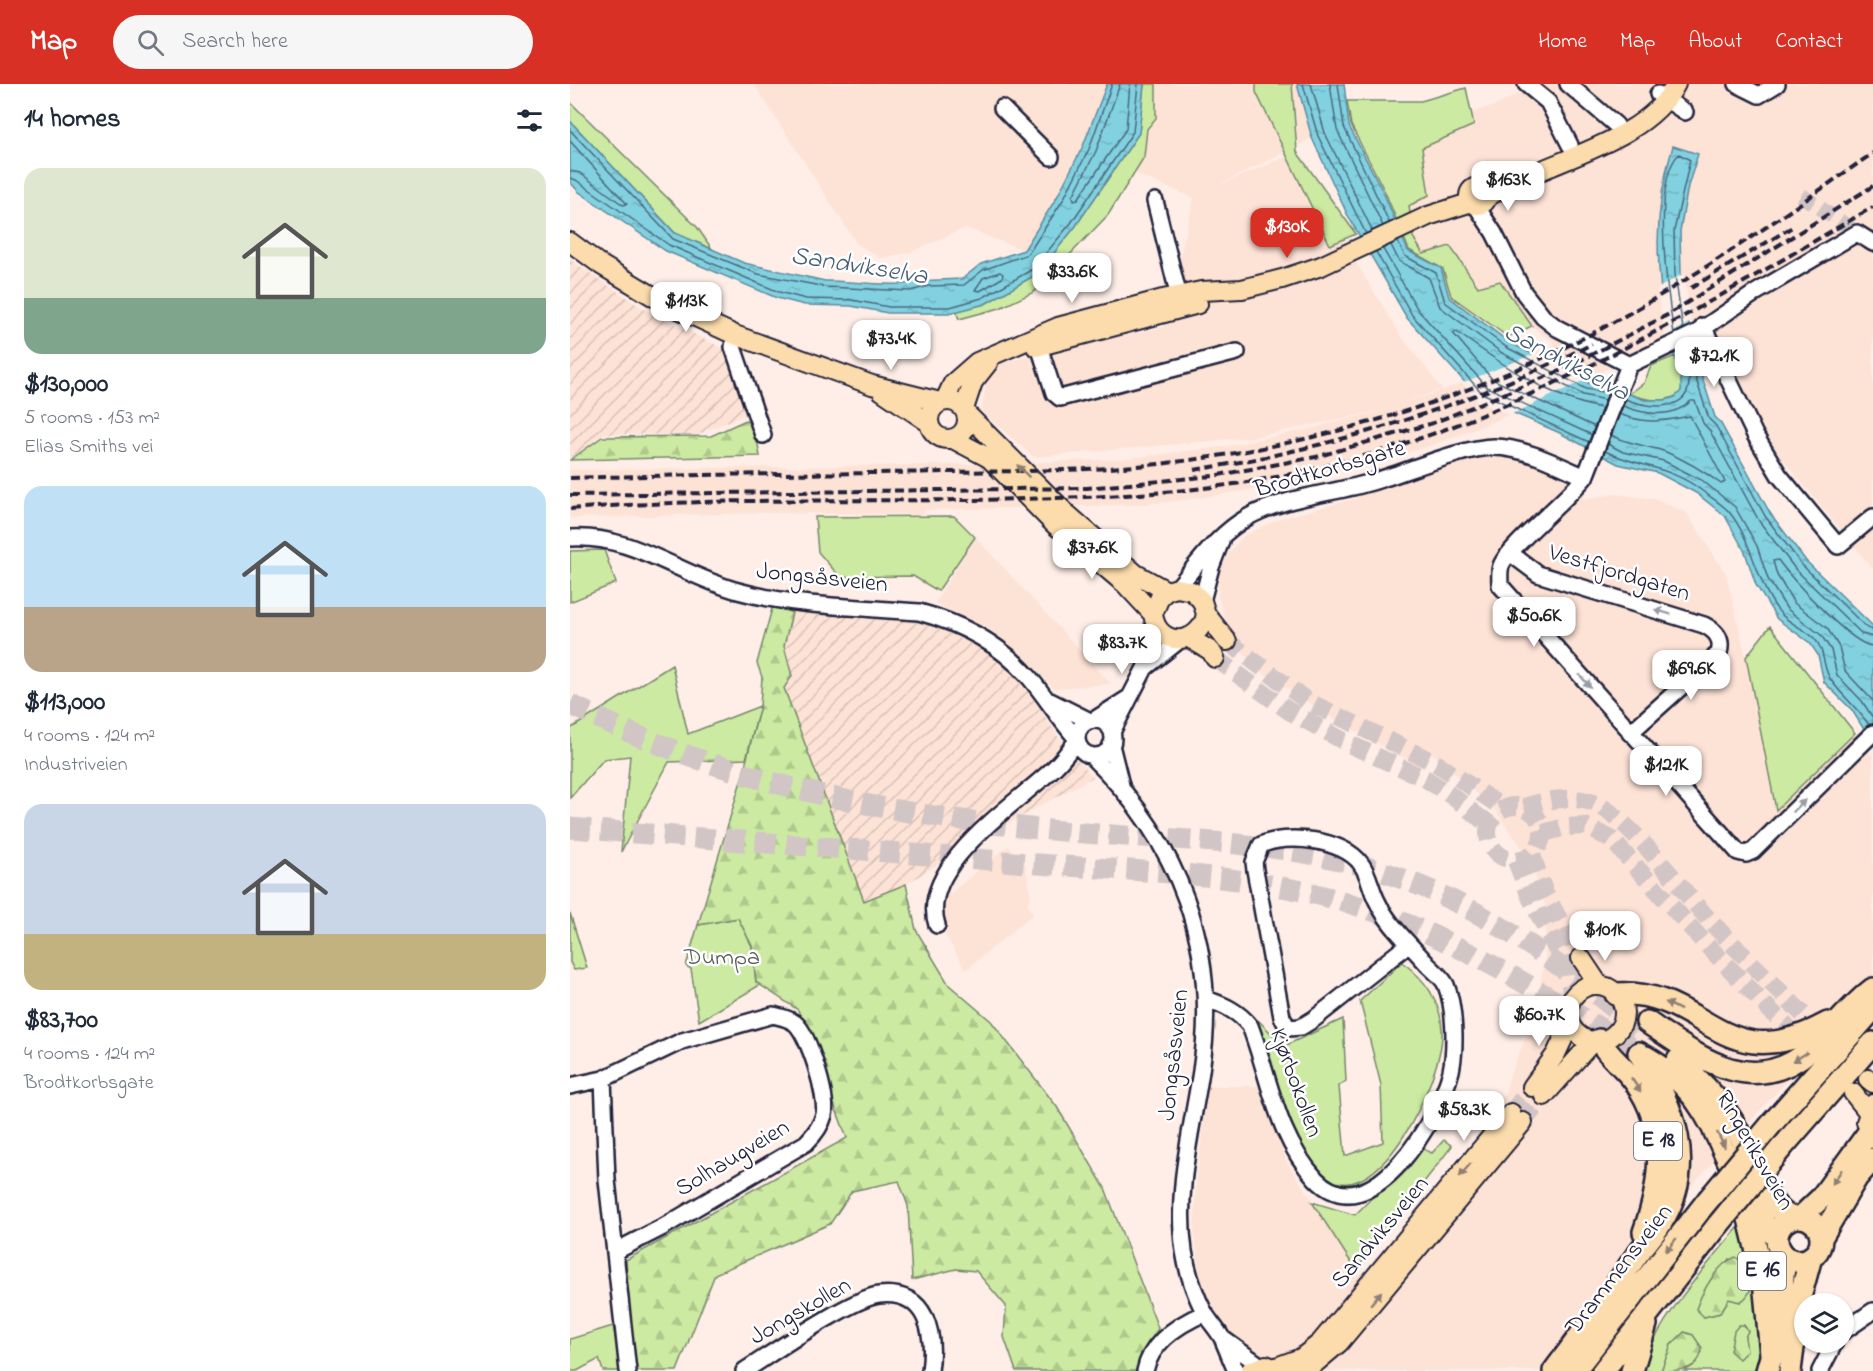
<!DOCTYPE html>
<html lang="en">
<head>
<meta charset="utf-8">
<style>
  body { margin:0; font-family:"Indie Flower",sans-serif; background:#f6f6f7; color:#1f2937; height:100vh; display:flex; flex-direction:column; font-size:22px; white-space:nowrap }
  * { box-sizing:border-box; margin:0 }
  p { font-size:20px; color:#747a83 }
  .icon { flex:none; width:33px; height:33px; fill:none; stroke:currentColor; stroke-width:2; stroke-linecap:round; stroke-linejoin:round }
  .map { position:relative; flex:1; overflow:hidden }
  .drawer { display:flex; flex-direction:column; background:#fff; width:570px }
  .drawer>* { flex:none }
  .fabs { position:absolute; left:1224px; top:1209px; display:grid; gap:12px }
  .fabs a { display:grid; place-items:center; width:60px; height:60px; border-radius:50%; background:#fff; box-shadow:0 2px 4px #0004; font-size:30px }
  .price { position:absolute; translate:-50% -51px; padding:0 14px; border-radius:12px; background:#fff; color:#222; font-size:20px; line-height:39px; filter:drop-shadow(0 2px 3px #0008) }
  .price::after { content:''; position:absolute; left:50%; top:36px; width:18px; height:14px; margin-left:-9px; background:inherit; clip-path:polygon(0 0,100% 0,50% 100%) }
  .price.on { background:#d93025; color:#fff }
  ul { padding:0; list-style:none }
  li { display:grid; align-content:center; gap:12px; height:318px; padding:0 24px }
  li span { display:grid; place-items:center; height:186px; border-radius:18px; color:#555 }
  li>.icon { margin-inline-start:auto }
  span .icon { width:108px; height:108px; fill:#fffc; stroke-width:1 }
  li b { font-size:26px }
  h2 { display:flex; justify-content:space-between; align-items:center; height:72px; padding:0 24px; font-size:26px }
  header { display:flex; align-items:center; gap:36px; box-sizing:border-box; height:84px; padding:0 30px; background:#d93025; color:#fff }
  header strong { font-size:28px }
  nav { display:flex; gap:33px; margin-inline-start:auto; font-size:21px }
  .search { width:420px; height:54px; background:#f6f6f7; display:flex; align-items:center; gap:15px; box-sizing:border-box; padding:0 21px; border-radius:33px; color:#747a83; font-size:22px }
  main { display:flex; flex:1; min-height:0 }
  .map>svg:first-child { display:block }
  .built { fill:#fde2d6 }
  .industrial { fill:url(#industrial-furrows) }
  .green { fill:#cceaa1; stroke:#77866e; stroke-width:1.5; fill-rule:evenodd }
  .forest { fill:url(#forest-firs); stroke:#77866e; stroke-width:1.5 }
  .water { fill:url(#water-ripples); stroke:#5c8b9e; stroke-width:1.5 }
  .pier { fill:#feeee7 }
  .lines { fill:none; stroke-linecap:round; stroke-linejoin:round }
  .shore { stroke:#48687d; stroke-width:1.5 }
  .minor-tunnel { stroke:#d2c5c5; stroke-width:15; stroke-dasharray:15 8; stroke-linecap:butt }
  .major-tunnel { stroke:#d2c5c5; stroke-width:18; stroke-dasharray:18 9; stroke-linecap:butt }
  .highway-tunnel { stroke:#d2c5c5; stroke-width:21; stroke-dasharray:21 10; stroke-linecap:butt }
  .minor-casing { stroke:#22223b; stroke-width:20 }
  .major-casing { stroke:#22223b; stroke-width:22 }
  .highway-casing { stroke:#22223b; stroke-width:26 }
  .minor { stroke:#fff; stroke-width:15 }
  .major { stroke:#fcdcac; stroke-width:18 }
  .highway { stroke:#fcdcac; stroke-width:21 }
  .rail { stroke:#22223b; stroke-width:4; stroke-dasharray:9 4.5; stroke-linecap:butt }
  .highway-bridge-casing { stroke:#22223b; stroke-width:26; stroke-linecap:butt }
  .highway-bridge { stroke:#fcdcac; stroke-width:21 }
  .oneway { fill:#8f7f74 }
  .oneway2 { fill:#9c9ca7 }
  .labels { text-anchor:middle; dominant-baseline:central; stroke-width:5; stroke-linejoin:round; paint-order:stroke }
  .shield { fill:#fff; stroke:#646476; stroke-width:1.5 }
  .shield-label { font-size:22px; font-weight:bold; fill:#22223b }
  .street-label { font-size:24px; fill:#22223b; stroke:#fff }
  .park-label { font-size:24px; fill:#555e5a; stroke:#fff }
  .water-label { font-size:26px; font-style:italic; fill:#445f75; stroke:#fff }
</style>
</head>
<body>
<header>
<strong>Map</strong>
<div class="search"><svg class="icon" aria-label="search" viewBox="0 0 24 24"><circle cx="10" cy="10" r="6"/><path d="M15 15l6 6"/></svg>Search here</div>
<nav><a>Home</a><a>Map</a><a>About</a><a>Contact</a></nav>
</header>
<main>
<section class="drawer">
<h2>14 homes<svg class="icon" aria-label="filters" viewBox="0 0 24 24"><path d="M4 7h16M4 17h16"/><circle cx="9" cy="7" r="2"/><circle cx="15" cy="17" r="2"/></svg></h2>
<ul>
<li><span style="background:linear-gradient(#dfe7d0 70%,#7fa58c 0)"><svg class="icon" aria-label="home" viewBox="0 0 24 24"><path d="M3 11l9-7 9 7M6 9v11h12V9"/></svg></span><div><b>$130,000</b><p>5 rooms · 153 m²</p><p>Elias Smiths vei</p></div></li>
<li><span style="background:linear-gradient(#bfe0f5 65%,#b9a48a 0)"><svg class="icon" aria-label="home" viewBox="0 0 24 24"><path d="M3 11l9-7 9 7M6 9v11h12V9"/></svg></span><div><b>$113,000</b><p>4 rooms · 124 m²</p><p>Industriveien</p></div></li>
<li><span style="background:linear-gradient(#c9d6e8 70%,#c2b280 0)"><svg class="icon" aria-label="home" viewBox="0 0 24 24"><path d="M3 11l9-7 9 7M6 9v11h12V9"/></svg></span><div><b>$83,700</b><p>4 rooms · 124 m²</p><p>Brodtkorbsgate</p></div></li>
</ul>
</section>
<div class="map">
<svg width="1303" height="1287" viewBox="0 0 1303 1287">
  <defs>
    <pattern id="industrial-furrows" width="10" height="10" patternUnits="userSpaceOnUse" patternTransform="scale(1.5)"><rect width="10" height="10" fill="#fde2d6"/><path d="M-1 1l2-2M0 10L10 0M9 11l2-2" fill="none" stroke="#d9c2b9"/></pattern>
    <pattern id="forest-firs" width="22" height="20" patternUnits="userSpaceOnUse" patternTransform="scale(1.5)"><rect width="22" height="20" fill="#cceaa1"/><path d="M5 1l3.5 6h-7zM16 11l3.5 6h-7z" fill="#afc88c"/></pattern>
    <pattern id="water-ripples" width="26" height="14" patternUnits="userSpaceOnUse" patternTransform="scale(1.5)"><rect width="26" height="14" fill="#82d1e0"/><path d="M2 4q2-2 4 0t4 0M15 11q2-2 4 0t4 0" fill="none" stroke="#70b3c1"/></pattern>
  </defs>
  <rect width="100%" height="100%" fill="#feeee7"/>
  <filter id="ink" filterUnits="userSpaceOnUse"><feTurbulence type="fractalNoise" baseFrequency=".0167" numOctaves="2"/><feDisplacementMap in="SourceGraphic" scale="12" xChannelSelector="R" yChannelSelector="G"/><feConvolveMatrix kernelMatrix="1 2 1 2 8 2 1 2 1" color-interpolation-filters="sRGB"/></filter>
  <g filter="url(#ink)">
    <path class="built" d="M184,0H537L513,62L487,113L454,166L395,144L341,168L311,174L287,160Z
      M574,0H727L742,54L645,103L727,68L785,177L831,252L872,305L819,324L908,294L985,260L962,242L930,197L908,203L880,162L853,170L793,62L927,21L968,0H1303V485L1196,355L1116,241L1030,289L925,337L865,360L804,379L707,402L608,417L558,421L355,426L353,430L188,429L0,434V386L425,380L551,375L653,363L744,344L812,326L683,353L464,373L412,328L418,282L594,243L624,114L547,82L569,49Z
      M925,369L959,375L1015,400L1013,415L1044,410L1084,415L1116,428L1156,490L1176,573L1206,725L1285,649L1303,673V902L1095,1131L981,1287H704L659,1249L646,1235L631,1203L624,1148L626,1101L638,1002H692L716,1077L810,1218L955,1043L930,1024L941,989L965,931L975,873V822L960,775L924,725L861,668L851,674L839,675L823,668L761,633L684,583L660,550L648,513L649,489L660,467L675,451L709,435L784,415L853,388Z
      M405,453L541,600L484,604L445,565L422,547L365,519Z
      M438,762L455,779L461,814L457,819L463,830L396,886L364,832L370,811L377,812Z"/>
    <path class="industrial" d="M0,176L74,225L160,268L179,329L126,351L33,350L0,374Z
      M203,521L343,534L394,553L418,569L453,599L489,654L523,693L396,763L336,800L294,817L214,604L222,592L214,562L222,530Z"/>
    <path class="green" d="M574,0H586V34L577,45L574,73L538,131L464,208L430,224L389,235L386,227L415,220L467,190L505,143L569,49Z
      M686,0H722L727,68L786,150L760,161L686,8Z
      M896,4L904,41L852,64L859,111L839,122L843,153L853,170L880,162L908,203L930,197L962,242L938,253L881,212L873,185L839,166L815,108L781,41L777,17H851Z
      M0,18L127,143L142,165L105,149L0,37Z
      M1105,272L1113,294L1111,308C1097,321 1076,316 1059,310L1074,299L1081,282Z
      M384,432L405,453L368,507L343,492L270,493L248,468L245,433Z
      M34,466L46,499L0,518V467Z
      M1200,542L1285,649L1206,726L1176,573Z
      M102,581L118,650L190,622L176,675L99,678L51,768L60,672L34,675L0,714V645Z
      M0,829L17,884L4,886L0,878Z
      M168,834L182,862L186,898L190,901L129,937L121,885L116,882L128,841Z
      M832,878C855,895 871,916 872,946C875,991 802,1149 745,1084C720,1054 701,975 688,936L714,962L773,935L776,997L769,1002L775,1072L813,1058L811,1001L790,917Z
      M874,1056L882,1062L786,1186L742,1118L785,1131L851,1064L862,1069Z
      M1172,1139C1185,1179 1200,1247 1184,1287H1114L1123,1282L1132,1268L1123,1251L1115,1248L1101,1261L1091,1287H1070C1091,1230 1134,1185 1172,1139ZM1159,1175L1179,1188L1180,1207L1170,1218L1159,1215L1150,1229L1134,1233L1142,1197Z
      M43,1242L52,1287H33L29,1275L7,1287H0V1255Z"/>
    <path class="forest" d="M176,336L186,350L190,372L0,376L32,353L141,352Z
      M203,521L222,529L214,562L222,592L214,604L294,817L336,800L346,846L379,901L421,937L487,1023L535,1104L588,1244L568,1287H446L434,1253L436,1222L406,1187L386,1185L342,1196L338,1122L329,1097L282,1107L260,1140L145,1190L107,1287H63L56,1176L277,1054L228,926L186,898L182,862L168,834L128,841L173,690L190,622L192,593L187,579Z
      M1166,1173C1179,1184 1189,1207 1170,1218L1159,1215L1150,1229L1134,1233L1126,1225C1132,1208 1148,1178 1166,1173Z
      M1169,1241H1174L1178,1247L1175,1253L1177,1267L1169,1275L1160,1267L1164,1247Z
      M1114,1248L1123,1251L1132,1264C1130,1287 1109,1287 1091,1287L1101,1261Z"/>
    <path class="water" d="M537,0H574L569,49L505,143L467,190L415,220L381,229H318L281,222L235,221L207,214L96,167L9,108L0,98V37L105,149L174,179L255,197C271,196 335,205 345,197L392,195L411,180L454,166L487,113L513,62Z
      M727,0H774L779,42L814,110L838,167L871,184L879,213L939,258L1019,299L1038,302L1075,316H1095L1105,313L1111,307C1113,286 1102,270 1098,250C1085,184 1083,127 1103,62L1128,70L1118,102L1110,147L1111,190L1123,265L1145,333L1150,338L1200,429L1236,477L1303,542V660L1282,626L1254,598L1248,571L1240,559L1207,535L1186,501L1175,468L1155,432L1126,409L1088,389L1048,380L990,349L909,314L837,234L778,132L742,54Z"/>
    <path class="pier" d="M1114,189L1121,238L1095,253L1087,205Z
      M966,269L1017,295L940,331L907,317L892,299Z"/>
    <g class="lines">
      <path class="shore" d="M550,0L526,67L503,112L504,116L508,115L556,45L560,0
        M733,0L748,52L796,150
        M741,0L755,49L802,146
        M760,0L767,46L813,142
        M768,0L774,43L819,138
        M0,46L103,155L188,190L256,203L340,207L359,202L394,201L413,186L458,170L493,116L519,65L542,0
        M0,57L57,120L53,121L10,89L0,87
        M0,94L6,96L99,161L209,208L236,215L282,216L319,223H380L412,214L463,185L501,139L563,48L568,0
        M828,158L835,172L866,189L875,218L936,263L1016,305L1038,309
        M821,161L829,177L859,194L870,223L932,269L1013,311L1036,316
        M813,165L848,226L917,303L1022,351
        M806,168L842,231L912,309L1019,358
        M430,188L433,190L432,194L410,207L405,206L413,194Z
        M1104,250C1098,213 1081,97 1109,70L1120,76L1104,147L1105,191L1113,245
        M1116,264L1139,335L1146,342L1195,432L1232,481L1297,544L1303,546
        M1055,315C1078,324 1121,330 1119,294C1118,286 1112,275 1109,267
        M1053,322C1076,331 1102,335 1121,317H1125L1133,339L1140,347L1189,437L1226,486L1292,550L1303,553
        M1025,343L922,295L883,249L887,248C928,278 982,316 1032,324
        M1041,351C1059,361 1078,361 1096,368C1115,376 1135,388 1151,400L1155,398L1120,332C1092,337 1078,341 1049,330
        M1038,360L1053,368L1094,377L1133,397L1165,423L1187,462L1198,495L1217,525L1251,551L1261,566L1267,591L1292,617L1303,634
        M1035,367C1067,383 1100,382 1131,406C1140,413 1153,420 1160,429C1184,459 1186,501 1211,530C1220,540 1235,545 1244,554C1256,567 1252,584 1261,596C1272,612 1287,623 1299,641
        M1303,562C1282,562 1222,495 1208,476L1203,477L1207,491L1224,519L1257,544L1269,563L1275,587L1303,617"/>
      <path class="minor-tunnel" d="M1231,111L1287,149"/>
      <path class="major-tunnel" d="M657,557L737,617L869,681L933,724
        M645,574L719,627L779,660L856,695L882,712L919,741
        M918 749a27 27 0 1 1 54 0a27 27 0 1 1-54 0Z
        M954,723C977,716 1003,710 1026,720C1059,734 1114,809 1141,838C1178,877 1217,914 1255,952
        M973,749L995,743L1015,742L1041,755L1131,855L1234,961
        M962,771L975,810L1011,874
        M946,777L961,815L998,888L1002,914
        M941,1029L962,1003
        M953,1038L974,1012"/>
      <path class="highway-tunnel" d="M0,620C164,704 332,734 514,749C616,757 721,757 819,790C913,822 997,883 1071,947
        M0,744C156,756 312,767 468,780C574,788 683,789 785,821C876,849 979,912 1060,963"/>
      <g class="minor-casing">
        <path id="minor" d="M956,0L978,18L1000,61
          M998,0L1046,41
          M1167,0L1189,11L1207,0
          M1088,10L1115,28
          M432,24L481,73
          M585,117L611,221
          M905,120L924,149L954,209L973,233L987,244L1059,281
          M1133,242L1185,351L1209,391L1268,462L1303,433
          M165,251L163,263L193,351
          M469,262L484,309L490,314L667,268
          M1059,281L1015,393C998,415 937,464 931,482C929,487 930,496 930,501L1168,768L1176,770L1183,767L1303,649
          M1059,281L1128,248L1185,209L1287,149L1303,159
          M0,454C63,450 109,491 168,507C226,523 290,523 349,528C390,539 430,560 459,593C476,613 489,635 507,655
          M940,469L968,490L1134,541C1146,547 1153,555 1149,569L1060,649
          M607,504C629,478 648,450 678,433C716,412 764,410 805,397C836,388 894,363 924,363C953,363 988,381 1015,393
          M632,517L641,483L651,457
          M575,584L586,541
          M480,617L520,637
          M524,636L557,615
          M507 654a18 18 0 1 1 36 0a18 18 0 1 1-36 0Z
          M542,648L575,584L610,556
          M541,661L552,705
          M520,671C609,757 650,864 631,987C622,1046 605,1107 614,1167C617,1187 625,1210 634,1228C639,1237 647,1245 652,1254C657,1265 661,1276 666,1287
          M367,841C347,781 451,717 486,682C494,674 500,665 507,657
          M636,915C654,921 668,927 680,942C700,994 706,1052 746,1095C801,1152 870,1032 881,987C886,963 885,924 876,901C873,894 864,887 858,881C841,861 818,841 807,817C801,806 799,790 791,780C774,755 716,749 691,761L684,778L685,786L712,933L718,944L731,943L744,935L839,860
          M33,995L37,1096L58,1287
          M0,1002L33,995L112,957L203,931C211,933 218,934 225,939C239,951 258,1013 254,1031C251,1042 244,1051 236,1059L93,1143L46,1167
          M1274,1247L1303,1227
          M652,1254L691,1282
          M174,1287C201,1270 282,1214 309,1211C358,1205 365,1251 360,1287
          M575,1287C581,1258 609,1240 635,1229
          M1250,1287L1265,1258"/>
      </g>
      <g class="major-casing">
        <path id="major" d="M899 112a9 9 0 1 1 18 0a9 9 0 1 1-18 0Z
          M916,114C971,77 1076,61 1106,0
          M0,158L31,181L91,217L165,251L302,301L370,318
          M466,263L628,220
          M312,307L358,338
          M375,316L383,299L407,278L488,243L593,215L631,207L672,205L712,195L751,182L858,132L902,118
          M359 336a19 19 0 1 1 38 0a19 19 0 1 1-38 0Z
          M394,325L403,298L418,279
          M396,329L495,428L566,490L597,507
          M383,355L419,374L484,440L556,501L583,530
          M636,530C630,563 587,564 583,530L590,513L597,507L607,504L622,507L632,517L636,530L657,557
          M619,554L641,567L645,574
          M1011,874L1029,901
          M998 929a28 28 0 1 1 56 0a28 28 0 1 1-56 0Z
          M1298,995L1303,999
          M962,1003L986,970L1000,940
          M1283,1009L1298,1028
          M974,1012L1024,956
          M1303,1020L1296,1038L1303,1055
          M706,1283L731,1274L750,1259L941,1029
          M680,1287L696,1281L711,1287
          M736,1287L769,1259L953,1038"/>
      </g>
      <g class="highway-casing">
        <path id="highway" d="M1046,910C1136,904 1150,998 1258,939
          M1077,938C1127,972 1182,1016 1240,966C1263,947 1279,923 1303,905
          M1029,956C1038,972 1054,983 1065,998C1098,1043 1092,1098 1074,1148
          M1076,973C1137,1009 1142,1047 1172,1105C1180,1122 1194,1140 1207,1154
          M1108,976C1127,994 1147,1013 1161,1035C1182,1067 1187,1114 1221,1134
          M1204,1037L1303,925
          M1213,1062L1303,959
          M1175,1118L1194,1197L1201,1270
          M1207 1155a22 22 0 1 1 44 0a22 22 0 1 1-44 0Z
          M1231,1133L1251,1114L1299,1048
          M1251,1154L1287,1093L1303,1075
          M984,1287C1012,1250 1038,1213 1064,1175C1072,1163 1083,1152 1091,1139C1128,1080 1104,1021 1069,969
          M1004,1287L1138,1116
          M1033,1287L1148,1141
          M1062,1287L1076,1240
          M1197,1287L1207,1252L1215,1172
          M1220,1287L1229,1217L1241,1173"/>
      </g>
      <use href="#minor" class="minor"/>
      <use href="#major" class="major"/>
      <use href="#highway" class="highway"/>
      <path class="rail" d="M1121,204L1224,142
        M624,386C764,364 895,323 1022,260
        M0,394C127,390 254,390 381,388C450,387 520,387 589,380C719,365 848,331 968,276C1089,221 1195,144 1303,69
        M0,411L517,404L643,392L746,373L863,339L992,286L1099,230L1303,102
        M0,425C134,414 270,417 405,416C506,414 606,412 706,393C930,350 1109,235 1303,123"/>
      <g class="highway-bridge-casing">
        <path id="highway-bridge" d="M1138,1116L1204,1037
          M1148,1141L1213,1062"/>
      </g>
      <use href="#highway-bridge" class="highway-bridge"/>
    </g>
    <defs><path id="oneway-solid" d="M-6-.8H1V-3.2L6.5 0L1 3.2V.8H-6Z" transform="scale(1.5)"/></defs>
    <g class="oneway">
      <use href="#oneway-solid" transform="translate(453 387) rotate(-135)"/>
      <use href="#oneway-solid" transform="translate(1103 922) rotate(-153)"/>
      <use href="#oneway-solid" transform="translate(1230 973) rotate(149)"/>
      <use href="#oneway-solid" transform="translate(1066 1001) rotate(56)"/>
      <use href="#oneway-solid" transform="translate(1151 1056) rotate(63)"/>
      <use href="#oneway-solid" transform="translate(895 1086) rotate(130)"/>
      <use href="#oneway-solid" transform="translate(1267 1093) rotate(123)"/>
      <use href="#oneway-solid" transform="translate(1101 1161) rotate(129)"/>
      <use href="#oneway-solid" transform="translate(806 1214) rotate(-50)"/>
    </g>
    <g class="oneway2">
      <use href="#oneway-solid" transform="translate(1093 528) rotate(-163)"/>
      <use href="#oneway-solid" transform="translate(1015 597) rotate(49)"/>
      <use href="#oneway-solid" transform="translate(1229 722) rotate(-45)"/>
    </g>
  </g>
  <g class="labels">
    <g class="shield">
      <rect x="1064" y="1038" width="48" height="38" rx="4.5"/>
      <rect x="1168" y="1168" width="48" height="38" rx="4.5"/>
    </g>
    <g class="shield-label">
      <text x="1088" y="1057">E 18</text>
      <text x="1192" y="1187">E 16</text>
    </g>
    <g class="street-label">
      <text transform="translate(760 386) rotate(-16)">Brodtkorbsgate</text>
      <text transform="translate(1049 490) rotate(17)">Vestfjordgaten</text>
      <text transform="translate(252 495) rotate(6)">Jongsåsveien</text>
      <text transform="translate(605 971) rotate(-84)">Jongsåsveien</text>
      <text transform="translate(725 999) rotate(70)">Kjørbokollen</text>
      <text transform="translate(1184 1067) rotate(60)">Ringeriksveien</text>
      <text transform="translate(163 1075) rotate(-31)">Solhaugveien</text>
      <text transform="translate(811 1149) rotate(-50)">Sandviksveien</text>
      <text transform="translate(1050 1186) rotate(-52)">Drammensveien</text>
      <text transform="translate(231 1228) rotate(-30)">Jongskollen</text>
    </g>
    <g class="park-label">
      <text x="152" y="874">Dumpa</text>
    </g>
    <g class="water-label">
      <text transform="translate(289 183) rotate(9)">Sandvikselva</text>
      <text transform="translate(996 279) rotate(28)">Sandvikselva</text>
    </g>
  </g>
</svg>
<div class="fabs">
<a><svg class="icon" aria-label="layers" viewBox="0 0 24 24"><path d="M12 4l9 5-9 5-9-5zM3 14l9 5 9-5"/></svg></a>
</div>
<b class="price" style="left:938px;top:128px">$163K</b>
<b class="price on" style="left:717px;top:175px">$130K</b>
<b class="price" style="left:502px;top:220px">$33.6K</b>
<b class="price" style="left:116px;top:249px">$113K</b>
<b class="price" style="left:321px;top:287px">$73.4K</b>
<b class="price" style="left:1144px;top:304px">$72.1K</b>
<b class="price" style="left:522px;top:496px">$37.6K</b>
<b class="price" style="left:964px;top:564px">$50.6K</b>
<b class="price" style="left:552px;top:591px">$83.7K</b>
<b class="price" style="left:1121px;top:617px">$69.6K</b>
<b class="price" style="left:1096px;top:713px">$121K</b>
<b class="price" style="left:1035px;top:878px">$101K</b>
<b class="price" style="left:969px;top:963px">$60.7K</b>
<b class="price" style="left:894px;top:1058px">$58.3K</b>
</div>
</main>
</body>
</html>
